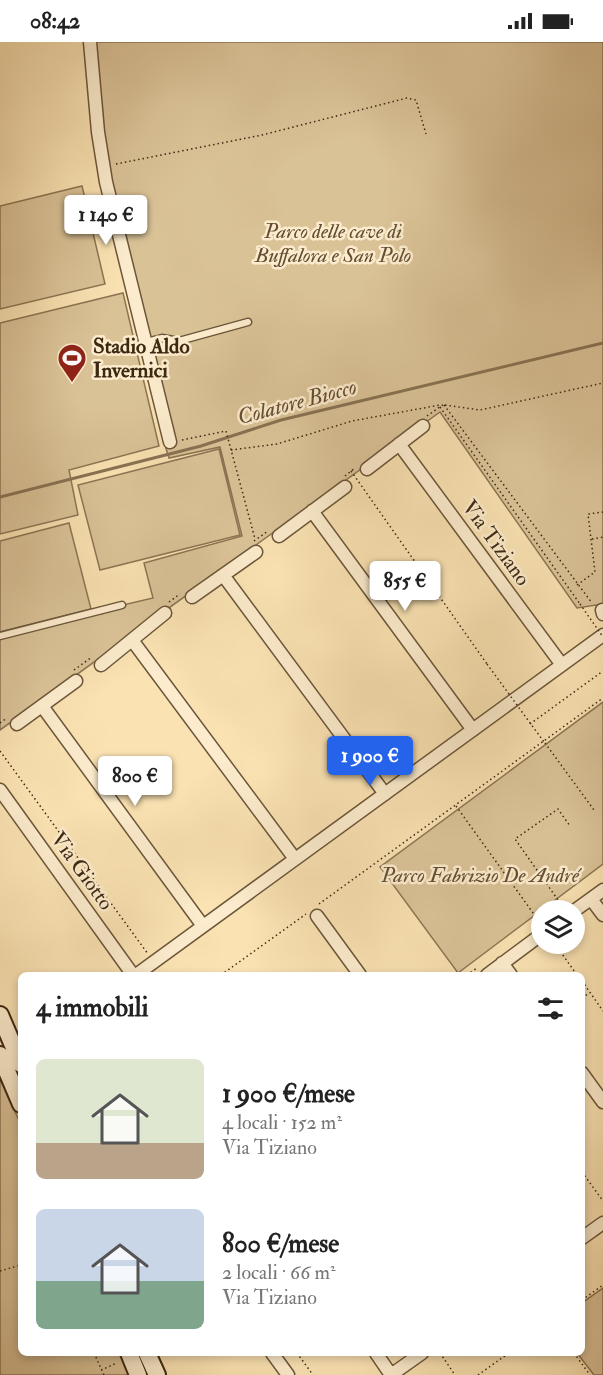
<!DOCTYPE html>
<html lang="it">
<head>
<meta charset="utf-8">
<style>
  body { margin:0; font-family:"IM FELL Double Pica",serif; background:#f6f6f6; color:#222; height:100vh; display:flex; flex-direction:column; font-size:22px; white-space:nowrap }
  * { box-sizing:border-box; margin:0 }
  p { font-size:20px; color:#767676 }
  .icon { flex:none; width:33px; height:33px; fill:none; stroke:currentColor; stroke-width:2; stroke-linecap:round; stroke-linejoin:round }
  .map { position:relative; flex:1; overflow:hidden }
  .panel { position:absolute; left:18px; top:930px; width:567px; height:384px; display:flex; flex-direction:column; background:#fff; border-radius:9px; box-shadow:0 3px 9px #0003 }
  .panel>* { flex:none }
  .tools { position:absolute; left:531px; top:858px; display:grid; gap:12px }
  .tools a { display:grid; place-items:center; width:54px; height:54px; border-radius:50%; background:#fff; box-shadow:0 3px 9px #0003; font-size:30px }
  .price { position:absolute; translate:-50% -51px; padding:0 14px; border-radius:6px; background:#fff; color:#222; font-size:20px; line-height:39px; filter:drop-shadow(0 2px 3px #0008) }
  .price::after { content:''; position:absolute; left:50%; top:36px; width:18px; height:14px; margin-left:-9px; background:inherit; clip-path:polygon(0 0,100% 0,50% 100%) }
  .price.on { background:#2563eb; color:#fff }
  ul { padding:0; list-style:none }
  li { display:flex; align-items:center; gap:18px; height:150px; padding:0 18px }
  li span { display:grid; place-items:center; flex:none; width:168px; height:120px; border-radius:9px; color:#555 }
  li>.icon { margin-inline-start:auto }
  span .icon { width:72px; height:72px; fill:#fffc; stroke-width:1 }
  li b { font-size:26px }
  h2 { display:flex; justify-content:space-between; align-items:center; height:72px; padding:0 18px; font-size:26px }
  .status { display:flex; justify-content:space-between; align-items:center; height:42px; padding:0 30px; background:#fff; direction:ltr }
  .status svg { height:16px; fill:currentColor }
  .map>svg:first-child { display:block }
  .green { fill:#dac297; stroke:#8c7554; stroke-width:1.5 }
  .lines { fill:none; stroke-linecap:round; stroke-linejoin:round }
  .stream { stroke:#887252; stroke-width:3 }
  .lane-casing { stroke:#6c563a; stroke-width:9 }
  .street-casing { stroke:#6c563a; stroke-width:15 }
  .secondary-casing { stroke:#3d2812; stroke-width:20 }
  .path { stroke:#3d2812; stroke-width:1.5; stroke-dasharray:1.5 3; stroke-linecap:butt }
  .lane { stroke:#fceccd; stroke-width:6 }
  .street { stroke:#fceccd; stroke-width:12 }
  .secondary { stroke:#fceccd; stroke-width:16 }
  .path-bridge { stroke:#3d2812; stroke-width:1.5; stroke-dasharray:1.5 3; stroke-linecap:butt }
  .labels { text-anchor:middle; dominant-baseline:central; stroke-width:5; stroke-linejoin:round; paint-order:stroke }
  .park-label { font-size:21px; font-style:italic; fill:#644e33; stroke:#fceccd }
  .poi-label { font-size:21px; font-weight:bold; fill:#3d2812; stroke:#fceccd; text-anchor:start }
  .street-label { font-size:21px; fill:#3d2812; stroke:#fceccd }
  .water-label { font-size:22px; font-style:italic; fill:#624d32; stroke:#fceccd }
</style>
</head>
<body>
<div class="status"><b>08:42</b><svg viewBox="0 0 49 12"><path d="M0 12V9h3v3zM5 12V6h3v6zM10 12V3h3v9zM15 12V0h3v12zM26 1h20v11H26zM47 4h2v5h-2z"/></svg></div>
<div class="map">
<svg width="603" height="1333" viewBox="0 0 603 1333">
  <rect width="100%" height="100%" fill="#fae2b2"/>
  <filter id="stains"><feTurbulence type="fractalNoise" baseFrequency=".00333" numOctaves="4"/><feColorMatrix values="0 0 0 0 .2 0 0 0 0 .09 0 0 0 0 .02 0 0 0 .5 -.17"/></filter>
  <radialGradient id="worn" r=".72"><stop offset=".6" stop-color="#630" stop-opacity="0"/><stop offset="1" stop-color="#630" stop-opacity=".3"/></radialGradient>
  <path class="green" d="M94,0H603V562L577,566L440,370L0,688V592L153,556L144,521L242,494L220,405L169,416L164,400L107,124Z
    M82,144L105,242L0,267V164Z
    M123,251L159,404L69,428L78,473L0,492V281Z
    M219,407L240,493L100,528L78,443Z
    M69,481L91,567L0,590V499Z
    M603,660V822L458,931L380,825Z
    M0,1036L21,1083V1311H121L130,1333H0Z
    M603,1246V1333H594L577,1311H582V1261Z"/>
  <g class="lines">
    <path class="stream" d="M0,455L201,404L281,378L603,301"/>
    <g class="lane-casing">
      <path id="lane" d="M146,300L162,296L179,299L248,280
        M0,594L122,563"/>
    </g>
    <g class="street-casing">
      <path id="street" d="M90,0L98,90L106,140L170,400
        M399,402L562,623
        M367,427L423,384
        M312,469L473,688
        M279,494L345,445
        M223,533L385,752
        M192,555L256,510
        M602,568L603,572
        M132,598L295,817
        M101,623L165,571
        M42,664L203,884
        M17,682L76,639
        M0,748L133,933
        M591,857L603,873
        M574,869L603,848
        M317,874L360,933
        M502,921L511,933
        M136,933L603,593
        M487,933L542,892
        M582,1031L603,1060
        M582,1196L603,1181
        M272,1311L288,1333
        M376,1311L391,1333
        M391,1333L422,1311"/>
    </g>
    <g class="secondary-casing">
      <path id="secondary" d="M0,973L21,1022
        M0,1013L21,1062
        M129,1311L138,1333
        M147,1311L157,1333"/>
    </g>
    <path class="path" d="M116,122L262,93L407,56L416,58L426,92
      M444,363L592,561
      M445,363L480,368L603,341
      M440,365L580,562
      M427,374L444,362
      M182,398L226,389L255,497
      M231,408L277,402L352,379L440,363
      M351,429L487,622
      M345,434L355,426
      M592,497L603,495
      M254,499L268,489
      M577,543L595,530L588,472L603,470
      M169,560L180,552
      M74,628L92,615
      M0,681L7,676
      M530,682L603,629
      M545,701L594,768
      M0,709L148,912
      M456,764L541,882
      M319,862L603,656
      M563,865L515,797L558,767L570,784
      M558,868L563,865
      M555,902L577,933
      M221,933L306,872
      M467,933L477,926
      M582,939L603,969
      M582,956L589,951
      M582,1130L603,1159
      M0,1229L21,1223
      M582,1258L603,1243
      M94,1311L104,1333
      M297,1311L313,1333
      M440,1311L455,1333
      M574,1311L590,1333
      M101,1328L117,1321
      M478,1333L509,1311"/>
    <use href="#lane" class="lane"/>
    <use href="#street" class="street"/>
    <use href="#secondary" class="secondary"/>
    <path class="path-bridge" d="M580,562L603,595
      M487,622L544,700"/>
  </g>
  <defs>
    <g id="stadium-pin" transform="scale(1.5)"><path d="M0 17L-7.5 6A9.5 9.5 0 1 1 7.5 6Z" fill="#8f2418" stroke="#fceccd"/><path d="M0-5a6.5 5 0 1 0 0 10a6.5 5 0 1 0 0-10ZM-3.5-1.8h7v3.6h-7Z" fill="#fff"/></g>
  </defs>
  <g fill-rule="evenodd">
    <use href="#stadium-pin" x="72" y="316"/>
  </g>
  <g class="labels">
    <g class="park-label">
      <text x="333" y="189">Parco delle cave di<tspan x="333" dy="24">Buffalora e San Polo</tspan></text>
      <text x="480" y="833">Parco Fabrizio De André</text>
    </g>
    <g class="poi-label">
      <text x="93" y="304">Stadio Aldo<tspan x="93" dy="24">Invernici</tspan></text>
    </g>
    <g class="street-label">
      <text transform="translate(496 501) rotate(54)">Via Tiziano</text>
      <text transform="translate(82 829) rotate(54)">Via Giotto</text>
    </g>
    <g class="water-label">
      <text transform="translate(297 360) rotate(-15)">Colatore Biocco</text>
    </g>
  </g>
  <rect width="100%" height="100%" filter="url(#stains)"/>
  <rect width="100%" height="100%" fill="url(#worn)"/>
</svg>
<div class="tools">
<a><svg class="icon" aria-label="layers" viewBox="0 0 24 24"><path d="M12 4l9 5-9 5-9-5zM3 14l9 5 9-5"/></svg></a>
</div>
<b class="price" style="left:106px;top:204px">1 140 €</b>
<b class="price" style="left:405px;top:570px">855 €</b>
<b class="price on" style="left:370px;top:745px">1 900 €</b>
<b class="price" style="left:135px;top:765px">800 €</b>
<section class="panel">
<h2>4 immobili<svg class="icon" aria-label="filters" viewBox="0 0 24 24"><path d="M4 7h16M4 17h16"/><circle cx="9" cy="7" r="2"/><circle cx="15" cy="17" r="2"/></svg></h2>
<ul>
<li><span style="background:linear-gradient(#dfe7d0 70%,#b9a48a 0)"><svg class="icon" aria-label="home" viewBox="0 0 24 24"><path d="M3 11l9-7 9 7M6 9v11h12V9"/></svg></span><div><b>1 900 €/mese</b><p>4 locali · 152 m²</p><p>Via Tiziano</p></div></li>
<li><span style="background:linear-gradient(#c9d6e8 60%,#7fa58c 0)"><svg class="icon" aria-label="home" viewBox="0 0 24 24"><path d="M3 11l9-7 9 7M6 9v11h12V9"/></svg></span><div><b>800 €/mese</b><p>2 locali · 66 m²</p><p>Via Tiziano</p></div></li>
</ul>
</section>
</div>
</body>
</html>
